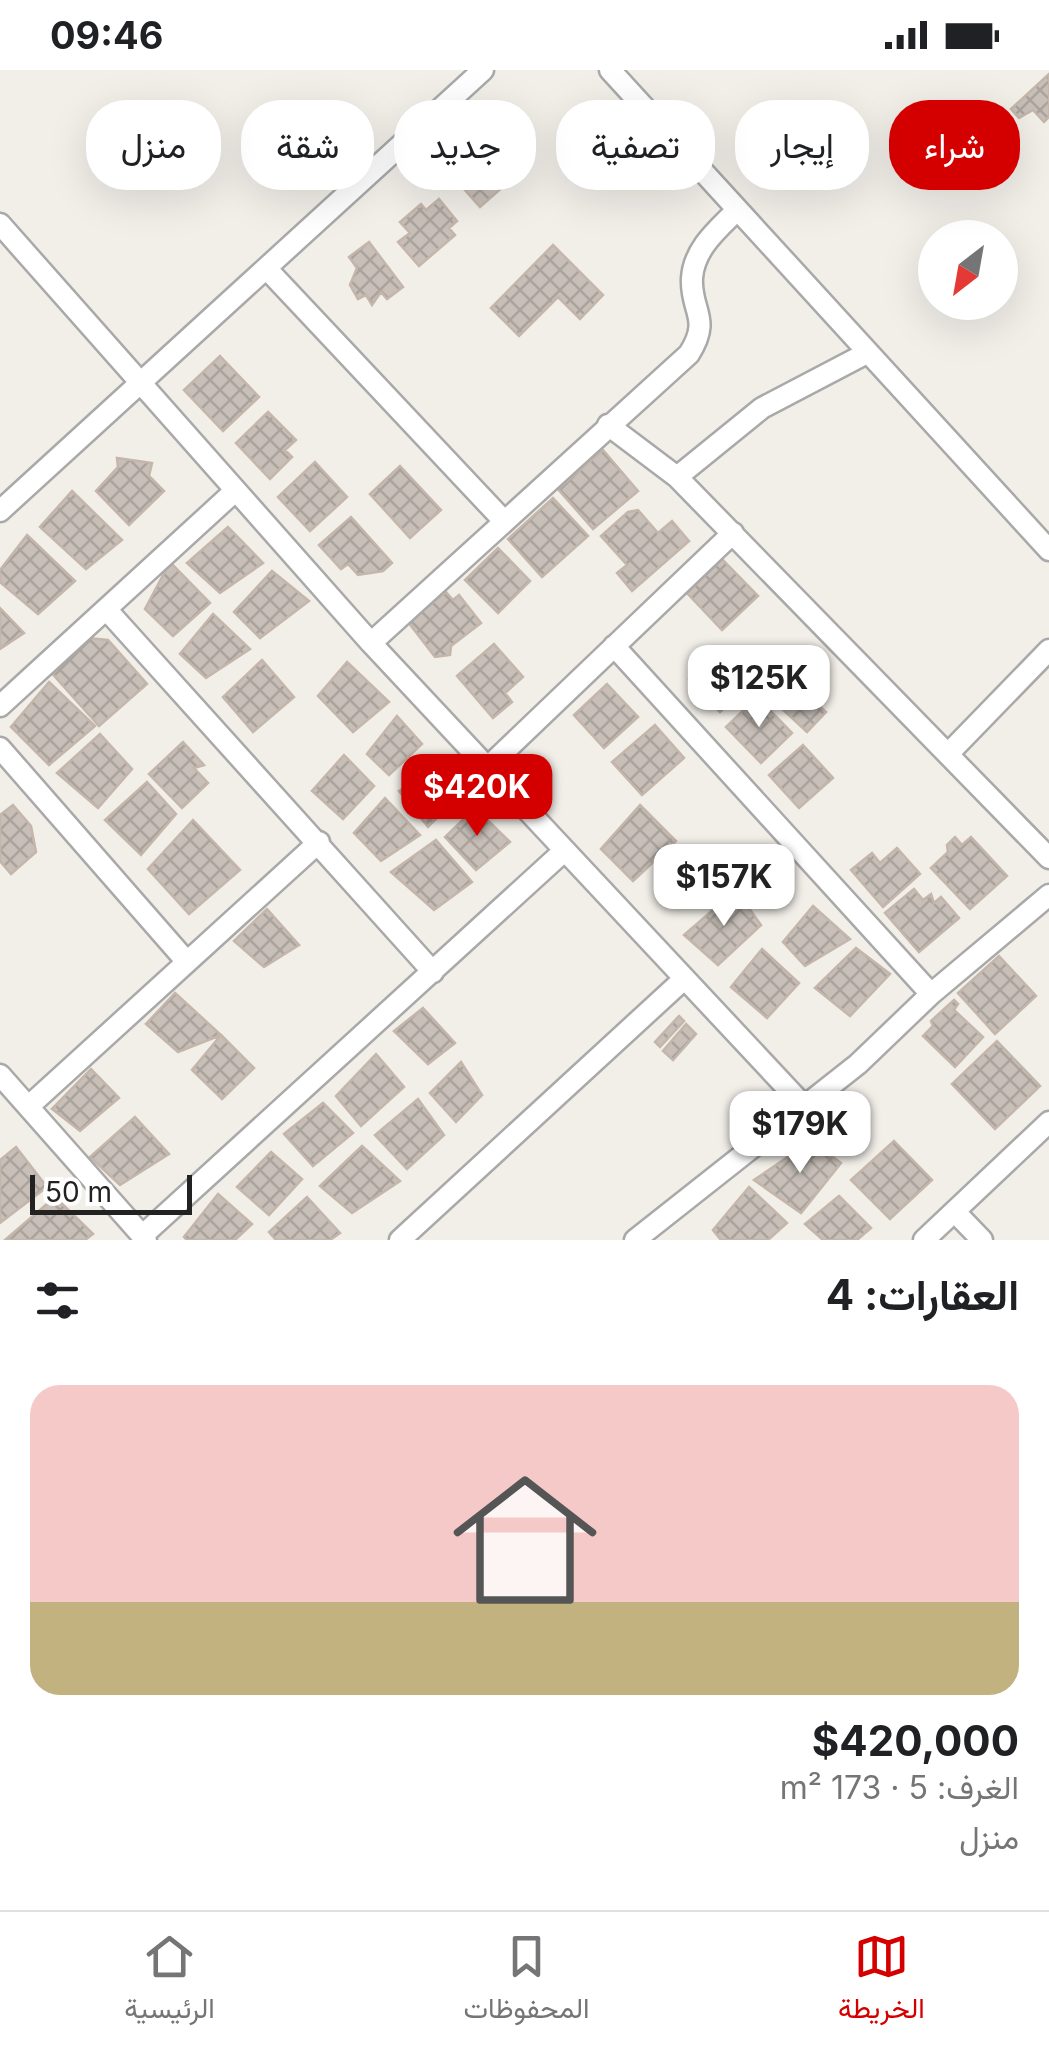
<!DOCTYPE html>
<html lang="ar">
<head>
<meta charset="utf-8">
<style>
  body { margin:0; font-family:Inter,Vazirmatn,sans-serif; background:#f6f6f6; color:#202124; direction:rtl; height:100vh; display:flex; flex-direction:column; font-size:38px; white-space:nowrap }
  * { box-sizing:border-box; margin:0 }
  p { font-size:32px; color:#757577 }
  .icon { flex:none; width:55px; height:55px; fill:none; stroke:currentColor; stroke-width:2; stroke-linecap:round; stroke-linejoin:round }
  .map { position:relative; height:1170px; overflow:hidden; direction:ltr }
  .drawer { display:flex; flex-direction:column; background:#fff; flex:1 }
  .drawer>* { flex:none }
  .guide { position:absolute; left:30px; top:30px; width:990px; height:90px; direction:rtl; display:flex; gap:20px }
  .needle { width:65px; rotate:211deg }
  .controls { position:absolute; left:918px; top:150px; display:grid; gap:20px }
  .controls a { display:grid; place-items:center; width:100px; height:100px; border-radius:50%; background:#fff; box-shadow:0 10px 40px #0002; font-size:50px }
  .scale { position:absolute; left:30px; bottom:25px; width:162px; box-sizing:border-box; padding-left:10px; border:5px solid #222; border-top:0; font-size:28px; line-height:35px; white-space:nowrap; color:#222; -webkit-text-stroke:8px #fff; paint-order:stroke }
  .price { position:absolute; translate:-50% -85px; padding:0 22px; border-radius:20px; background:#fff; color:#222; font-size:32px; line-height:65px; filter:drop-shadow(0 2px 5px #0008) }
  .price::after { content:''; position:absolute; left:50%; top:60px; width:30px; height:22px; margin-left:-15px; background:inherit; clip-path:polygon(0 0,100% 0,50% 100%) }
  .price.active { background:#d40000; color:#fff }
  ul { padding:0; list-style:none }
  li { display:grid; align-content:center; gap:20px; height:530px; padding:0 30px }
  li span { display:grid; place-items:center; height:310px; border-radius:30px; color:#555 }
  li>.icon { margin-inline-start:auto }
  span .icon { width:180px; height:180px; fill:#fffc; stroke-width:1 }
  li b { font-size:42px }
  h2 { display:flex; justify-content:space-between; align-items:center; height:120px; padding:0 30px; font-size:42px }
  .chip { padding:0 35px; border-radius:40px; background:#fff; box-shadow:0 10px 40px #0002; font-size:35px; line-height:90px }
  .chip.active { background:#d40000; color:#fff }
  .status { display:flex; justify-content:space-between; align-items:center; height:70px; padding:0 50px; background:#fff; direction:ltr }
  .status svg { height:28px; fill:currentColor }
  .dock { display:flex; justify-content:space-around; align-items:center; height:140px; border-top:2px solid #e0e0e0; background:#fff; font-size:28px; color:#757577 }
  .dock a { display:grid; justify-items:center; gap:5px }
  .dock .active { color:#d40000 }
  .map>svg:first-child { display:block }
  .building { fill:url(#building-cross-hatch); stroke:#c4b6ab; stroke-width:2.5 }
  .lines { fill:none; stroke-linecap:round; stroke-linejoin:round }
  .street-casing { stroke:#a9a9a9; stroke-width:25 }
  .street { stroke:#fff; stroke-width:20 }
</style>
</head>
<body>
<div class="status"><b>09:46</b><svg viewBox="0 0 49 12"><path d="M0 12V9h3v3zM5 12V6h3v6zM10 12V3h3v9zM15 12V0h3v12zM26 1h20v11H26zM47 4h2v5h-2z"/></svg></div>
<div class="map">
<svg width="1049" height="1170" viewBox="0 0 1049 1170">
  <defs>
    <pattern id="building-cross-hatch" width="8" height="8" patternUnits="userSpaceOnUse" patternTransform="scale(2.5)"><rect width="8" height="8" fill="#c7bfb8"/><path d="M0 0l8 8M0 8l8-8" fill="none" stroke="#aba49e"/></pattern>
  </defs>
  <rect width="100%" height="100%" fill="#f2efe9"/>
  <path class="building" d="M1049,4V47L1044,52L1033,40L1019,48L1011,39Z
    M485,78L493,87L515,89L521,84L529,94L480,137L448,101L467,84L472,90Z
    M439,129L457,151L449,158L455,165L419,196L398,172L410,163L400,152L421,134L426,140Z
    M369,172L403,217L387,229L381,222L372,235L366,225L358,229L350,215L357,198L349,187Z
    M553,175L603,225L580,249L558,227L519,266L491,238Z
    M220,286L259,327L223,361L184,320Z
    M268,342L296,370L285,380L292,387L270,409L236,373Z
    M603,380L638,421L593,459L558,419Z
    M117,388L152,393L149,406L164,421L129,455L96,421L118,397Z
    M315,392L347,427L310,461L278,427Z
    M400,396L441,440L410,468L370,424Z
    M72,421L122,470L86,499L40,457Z
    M553,428L588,466L542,507L508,469Z
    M638,440L658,463L672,451L689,471L632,521L617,503L627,495L601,466L628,442Z
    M351,447L392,493L383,501L358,505L348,494L341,499L319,475Z
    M228,457L263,493L220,523L187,493Z
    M27,465L75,511L38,544L0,512V500Z
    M498,478L530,511L498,543L465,510Z
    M722,489L758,526L722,560L687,523Z
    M170,492L210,533L173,566L145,539Z
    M272,501L309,531L260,568L234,542Z
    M446,522L453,530L459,525L481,553L451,576L450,585L435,587L408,552Z
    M0,538L24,563L0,579Z
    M213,544L250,579L206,608L180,584Z
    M88,568L108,570L147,614L99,656L50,601Z
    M494,574L523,607L505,623L512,632L493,648L457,606Z
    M719,581L750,614L720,642L689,609Z
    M803,588L817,608L779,635L765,615Z
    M262,590L294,627L253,662L223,627Z
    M347,592L389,632L353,662L318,626Z
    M49,612L95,656L49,695L11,657Z
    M607,614L638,647L604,678L574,645Z
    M799,617L826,642L807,662L780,637Z
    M757,627L792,663L761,693L726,657Z
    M397,646L422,674L389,705L367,684Z
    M655,655L684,688L642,725L612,692Z
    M100,664L132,699L98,738L57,703Z
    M183,672L204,695L194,698L208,713L182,738L149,704Z
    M803,675L833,708L799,738L769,705Z
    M344,685L374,716L343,749L312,721Z
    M441,695L465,720L428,757L399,721Z
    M147,712L176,744L141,785L105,750Z
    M385,728L420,765L381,791L354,763Z
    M13,735L31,756L36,782L11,804L0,791V745Z
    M640,735L676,771L633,811L601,779Z
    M475,738L510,772L476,800L445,767Z
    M193,750L240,800L189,844L148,799Z
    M955,767L962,775L971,767L1007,806L970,839L931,798L948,782L947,775Z
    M436,770L472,812L434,840L391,802Z
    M897,778L920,804L883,837L851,800L872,783L880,793Z
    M914,819L923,830L931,824L934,833L941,827L959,848L919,882L885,843Z
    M736,820L761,855L718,895L684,865Z
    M813,836L850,869L805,896L783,872Z
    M267,839L299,875L264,897L234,871Z
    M856,878L890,904L850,946L815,918Z
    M762,879L799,913L767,948L731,917Z
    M999,886L1036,926L995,964L958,923Z
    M175,923L221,965L178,982L146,954Z
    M954,930L958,934L954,940L983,967L955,997L923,966L933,956L931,951Z
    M423,938L455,973L428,994L394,961Z
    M679,946L684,951L660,977L655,972Z
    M686,954L696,964L673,990L663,981Z
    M221,965L254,998L222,1029L192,1000Z
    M997,971L1040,1016L995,1059L952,1014Z
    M376,984L404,1017L361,1056L336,1026Z
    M461,992L482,1025L456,1052L430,1023Z
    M91,999L119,1028L80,1061L52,1039Z
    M418,1029L444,1065L407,1099L375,1065Z
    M323,1033L353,1063L313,1096L284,1064Z
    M135,1047L169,1084L120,1115L90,1087Z
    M811,1071L841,1093L801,1143L754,1110Z
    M894,1071L932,1110L890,1149L851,1110Z
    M362,1076L400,1111L352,1143L320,1116Z
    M16,1077L47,1117L0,1153V1090Z
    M271,1082L302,1109L269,1145L237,1117Z
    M749,1117L787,1153L768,1170H721L713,1160Z
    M218,1124L252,1154L235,1170H187L184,1167Z
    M839,1126L871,1158L857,1170H823L805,1154Z
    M55,1127L93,1164L85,1170H5Z
    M307,1127L340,1163L330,1170H276L269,1162Z"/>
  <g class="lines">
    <g class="street-casing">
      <path id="street" d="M610,0L1049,480
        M0,154L371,573L804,1036
        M266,198L503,450
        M608,355L677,407L1049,788
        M677,407L762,338L867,283
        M0,441L483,0
        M106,539L433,902
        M371,573L689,284C712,248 690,241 692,208C694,179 717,160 735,142
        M614,576L931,924
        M0,636L235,421
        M0,678L187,892
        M949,683L1049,580
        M487,698L733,463
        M0,1005L146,1170
        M29,1036L319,772
        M955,1142L982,1170
        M142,1166L564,781
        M400,1170L684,909
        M635,1170L858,994L931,924L1049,825
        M924,1170L1049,1052"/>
    </g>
    <use href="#street" class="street"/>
  </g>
</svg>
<div class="controls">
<a><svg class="needle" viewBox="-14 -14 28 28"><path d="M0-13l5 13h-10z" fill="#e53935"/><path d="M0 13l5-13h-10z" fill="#757577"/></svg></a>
</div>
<div class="scale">50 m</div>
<b class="price" style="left:759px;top:660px">$125K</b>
<b class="price active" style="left:477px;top:769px">$420K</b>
<b class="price" style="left:724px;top:859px">$157K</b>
<b class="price" style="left:800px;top:1106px">$179K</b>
<div class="guide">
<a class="chip active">شراء</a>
<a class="chip">إيجار</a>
<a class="chip">تصفية</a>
<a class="chip">جديد</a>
<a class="chip">شقة</a>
<a class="chip">منزل</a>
</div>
</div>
<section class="drawer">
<h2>العقارات: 4<svg class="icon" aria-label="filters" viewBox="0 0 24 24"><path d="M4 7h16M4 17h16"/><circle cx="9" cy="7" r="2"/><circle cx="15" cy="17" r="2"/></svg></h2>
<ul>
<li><span style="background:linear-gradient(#f6c9c9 70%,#c2b280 0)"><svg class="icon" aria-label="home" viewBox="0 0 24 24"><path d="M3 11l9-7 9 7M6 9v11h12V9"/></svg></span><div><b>$420,000</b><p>الغرف: 5 · 173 m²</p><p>منزل</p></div></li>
</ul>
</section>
<nav class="dock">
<a class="active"><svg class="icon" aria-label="map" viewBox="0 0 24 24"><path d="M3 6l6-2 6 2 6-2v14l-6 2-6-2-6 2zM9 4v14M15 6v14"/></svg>الخريطة</a>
<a><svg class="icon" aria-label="saved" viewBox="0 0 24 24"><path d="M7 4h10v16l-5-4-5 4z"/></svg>المحفوظات</a>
<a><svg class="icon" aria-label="home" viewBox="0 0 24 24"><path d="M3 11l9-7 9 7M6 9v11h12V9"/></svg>الرئيسية</a>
</nav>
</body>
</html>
